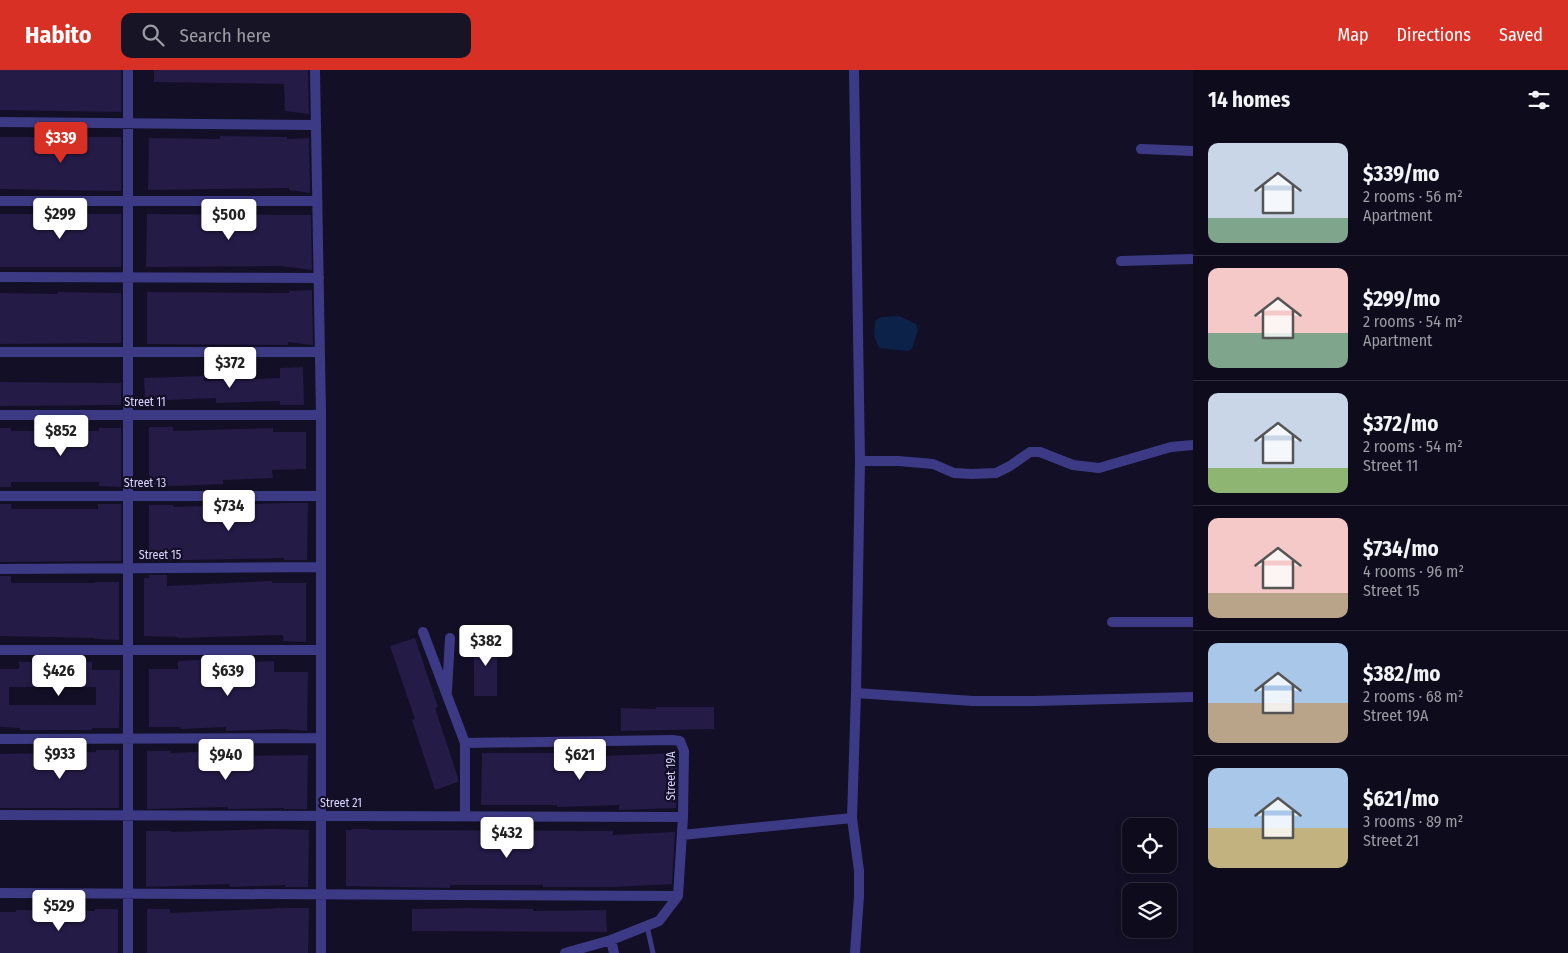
<!DOCTYPE html>
<html lang="en">
<head>
<meta charset="utf-8">
<style>
  body { margin:0; font-family:"Fira Sans Condensed",sans-serif; background:#171425; color:#f1f3f6; height:100vh; display:flex; flex-direction:column; font-size:19px; white-space:nowrap }
  * { box-sizing:border-box; margin:0 }
  p { font-size:16px; color:#9b9ba3 }
  .icon { flex:none; width:28px; height:28px; fill:none; stroke:currentColor; stroke-width:2; stroke-linecap:round; stroke-linejoin:round }
  .map { position:relative; flex:1; overflow:hidden }
  .panel { display:flex; flex-direction:column; background:#0e0b1c; width:375px }
  .panel>* { flex:none }
  .buttons { position:absolute; left:1122px; top:748px; display:grid; gap:10px }
  .buttons a { display:grid; place-items:center; width:55px; height:55px; border-radius:10px; background:#0e0b1c; box-shadow:0 2px 8px #0003,0 0 0 1px #2e2b3b; font-size:25px }
  .price { position:absolute; translate:-50% -42px; padding:0 11px; border-radius:5px; background:#fff; color:#222; font-size:16px; line-height:32px; filter:drop-shadow(0 1px 2px #0008) }
  .price::after { content:''; position:absolute; left:50%; top:30px; width:15px; height:11px; margin-left:-8px; background:inherit; clip-path:polygon(0 0,100% 0,50% 100%) }
  .price.selected { background:#d93025; color:#fff }
  ul { padding:0; list-style:none }
  li { display:flex; align-items:center; gap:15px; height:125px; padding:0 15px }
  li+li { border-top:1px solid #2e2b3b }
  li span { display:grid; place-items:center; flex:none; width:140px; height:100px; border-radius:10px; color:#555 }
  li>.icon { margin-inline-start:auto }
  span .icon { width:60px; height:60px; fill:#fffc; stroke-width:1 }
  li b { font-size:21px }
  h2 { display:flex; justify-content:space-between; align-items:center; height:60px; padding:0 15px; font-size:21px }
  header { display:flex; align-items:center; gap:30px; box-sizing:border-box; height:70px; padding:0 25px; background:#d93025; color:#fff }
  header strong { font-size:24px }
  nav { display:flex; gap:28px; margin-inline-start:auto; font-size:18px }
  .search { width:350px; height:45px; background:#171425; display:flex; align-items:center; gap:12px; box-sizing:border-box; padding:0 18px; border-radius:10px; color:#9b9ba3; font-size:19px }
  main { display:flex; flex:1; min-height:0 }
  .map>svg:first-child { display:block }
  .water { fill:#0c2248 }
  .building { fill:#241b47; fill-rule:evenodd }
  .lines { fill:none; stroke-linecap:round; stroke-linejoin:round }
  .service { stroke:#3d3a85; stroke-width:5 }
  .minor { stroke:#3d3a85; stroke-width:10 }
  .labels { text-anchor:middle; dominant-baseline:central; stroke-width:4.5; stroke-linejoin:round; paint-order:stroke }
  .street-label { font-size:12px; fill:#d9d4ff; stroke:#130f26 }
</style>
</head>
<body>
<header>
<strong>Habito</strong>
<div class="search"><svg class="icon" aria-label="search" viewBox="0 0 24 24"><circle cx="10" cy="10" r="6"/><path d="M15 15l6 6"/></svg>Search here</div>
<nav><a>Map</a><a>Directions</a><a>Saved</a></nav>
</header>
<main>
<div class="map">
<svg width="1193" height="883" viewBox="0 0 1193 883">
  <rect width="100%" height="100%" fill="#130f26"/>
  <path class="water" d="M899,246L916,254L918,260L912,279L908,281L879,278L874,266L875,251L882,247Z"/>
  <path class="building" d="M0,0H121V42L0,40Z
    M154,0H308L309,44L285,41L284,14L154,12Z
    M220,66L287,67V69L309,68L310,123L289,120V118L148,120L149,68L220,69Z
    M0,67H121V121L0,119Z
    M0,144H121V197H0Z
    M147,144L311,145L312,200L281,196L146,197Z
    M312,220L313,275L288,272V275L147,274V222L289,223V221Z
    M58,222L121,223V273L0,274V223L58,224Z
    M303,297L304,335H280V331L216,333V328L145,331L144,308L204,306V311L280,308V298Z
    M0,312L121,313V335L0,336Z
    M149,357H173V361L273,358V362H306V399L272,400L273,408L223,410V414L178,416L149,415Z
    M0,358H11V361H99V358H121V417L99,416V412H11V417H0Z
    M284,433H308L307,490H284V488L149,491V435H173V437Z
    M0,434H11V439H98V434H121V491L0,492Z
    M149,505H167V516L272,511V513H306V572L283,571V565L178,568L177,567L144,566V508H149Z
    M0,506H11V513H95V512H119V570L95,569V568L0,566Z
    M415,568L438,637L435,638L458,708V712L435,720L412,650L415,649L390,576Z
    M474,568H497V626H474Z
    M223,589V593L274,591V602H308L307,661L284,659L226,661V657L181,659L180,657H149V599H178V591Z
    M19,592H92V600H120L119,658H92V660H20V658L0,657V599H19ZM9,617H96V635H9Z
    M656,637H714V659L621,661V638L656,639Z
    M96,680H119V738H0V684L96,682Z
    M147,681H170V683L224,681V686L308,685L307,739H284V738L228,739V737L147,739Z
    M482,683H554V688L677,683L676,738L619,740V735L557,737V735H481Z
    M273,759L309,760L308,817H285V815L230,817L229,814L146,817V761H170V762Z
    M352,759H369V760L613,761V765L675,762L672,814L615,817H543V815H450V818L346,816V760H352Z
    M285,838H309L308,883H147V839H170V843Z
    M470,838L533,839V841L606,840L607,862L412,861V839Z
    M95,839H118V883H0V842H16V840L95,841Z"/>
  <g class="lines">
    <path class="service" d="M647,856L653,883"/>
    <path class="minor" d="M128,0V883
      M315,0L321,345V883
      M854,0L860,391L856,623L852,748L859,801V826L855,883
      M0,52L316,55
      M1141,79L1193,81
      M0,131H317
      M1121,191L1193,189
      M0,207L319,208
      M0,282H320
      M0,345H321
      M860,391H898L933,394L954,403L972,404L996,403L1010,396L1030,382H1040L1073,395L1099,398L1171,377L1193,375
      M0,426H321
      M0,499L321,497
      M1112,552H1193
      M423,562L465,673V746
      M0,580H321
      M447,621L450,568
      M856,623L973,631H1034L1193,627
      M0,669L321,668
      M465,673L672,670L680,671L684,681L683,747L678,826L659,851L611,870L565,883
      M0,745L683,747
      M682,765L852,748
      M0,823L678,826
      M611,870L614,883"/>
  </g>
  <g class="labels">
    <g class="street-label">
      <text x="145" y="332">Street 11</text>
      <text x="145" y="413">Street 13</text>
      <text x="160" y="485">Street 15</text>
      <text transform="translate(671 706) rotate(-90)">Street 19A</text>
      <text x="341" y="733">Street 21</text>
    </g>
  </g>
</svg>
<div class="buttons">
<a><svg class="icon" aria-label="locate" viewBox="0 0 24 24"><circle cx="12" cy="12" r="6"/><path d="M12 2v4M12 18v4M2 12h4M18 12h4"/></svg></a>
<a><svg class="icon" aria-label="layers" viewBox="0 0 24 24"><path d="M12 4l9 5-9 5-9-5zM3 14l9 5 9-5"/></svg></a>
</div>
<b class="price selected" style="left:61px;top:94px">$339</b>
<b class="price" style="left:60px;top:170px">$299</b>
<b class="price" style="left:229px;top:171px">$500</b>
<b class="price" style="left:230px;top:319px">$372</b>
<b class="price" style="left:61px;top:387px">$852</b>
<b class="price" style="left:229px;top:462px">$734</b>
<b class="price" style="left:486px;top:597px">$382</b>
<b class="price" style="left:59px;top:627px">$426</b>
<b class="price" style="left:228px;top:627px">$639</b>
<b class="price" style="left:60px;top:710px">$933</b>
<b class="price" style="left:226px;top:711px">$940</b>
<b class="price" style="left:580px;top:711px">$621</b>
<b class="price" style="left:507px;top:789px">$432</b>
<b class="price" style="left:59px;top:862px">$529</b>
</div>
<section class="panel">
<h2>14 homes<svg class="icon" aria-label="filters" viewBox="0 0 24 24"><path d="M4 7h16M4 17h16"/><circle cx="9" cy="7" r="2"/><circle cx="15" cy="17" r="2"/></svg></h2>
<ul>
<li><span style="background:linear-gradient(#c9d6e8 75%,#7fa58c 0)"><svg class="icon" aria-label="home" viewBox="0 0 24 24"><path d="M3 11l9-7 9 7M6 9v11h12V9"/></svg></span><div><b>$339/mo</b><p>2 rooms · 56 m²</p><p>Apartment</p></div></li>
<li><span style="background:linear-gradient(#f6c9c9 65%,#7fa58c 0)"><svg class="icon" aria-label="home" viewBox="0 0 24 24"><path d="M3 11l9-7 9 7M6 9v11h12V9"/></svg></span><div><b>$299/mo</b><p>2 rooms · 54 m²</p><p>Apartment</p></div></li>
<li><span style="background:linear-gradient(#c9d6e8 75%,#8fb573 0)"><svg class="icon" aria-label="home" viewBox="0 0 24 24"><path d="M3 11l9-7 9 7M6 9v11h12V9"/></svg></span><div><b>$372/mo</b><p>2 rooms · 54 m²</p><p>Street 11</p></div></li>
<li><span style="background:linear-gradient(#f6c9c9 75%,#b9a48a 0)"><svg class="icon" aria-label="home" viewBox="0 0 24 24"><path d="M3 11l9-7 9 7M6 9v11h12V9"/></svg></span><div><b>$734/mo</b><p>4 rooms · 96 m²</p><p>Street 15</p></div></li>
<li><span style="background:linear-gradient(#a9c7e8 60%,#b9a48a 0)"><svg class="icon" aria-label="home" viewBox="0 0 24 24"><path d="M3 11l9-7 9 7M6 9v11h12V9"/></svg></span><div><b>$382/mo</b><p>2 rooms · 68 m²</p><p>Street 19A</p></div></li>
<li><span style="background:linear-gradient(#a9c7e8 60%,#c2b280 0)"><svg class="icon" aria-label="home" viewBox="0 0 24 24"><path d="M3 11l9-7 9 7M6 9v11h12V9"/></svg></span><div><b>$621/mo</b><p>3 rooms · 89 m²</p><p>Street 21</p></div></li>
</ul>
</section>
</main>
</body>
</html>
